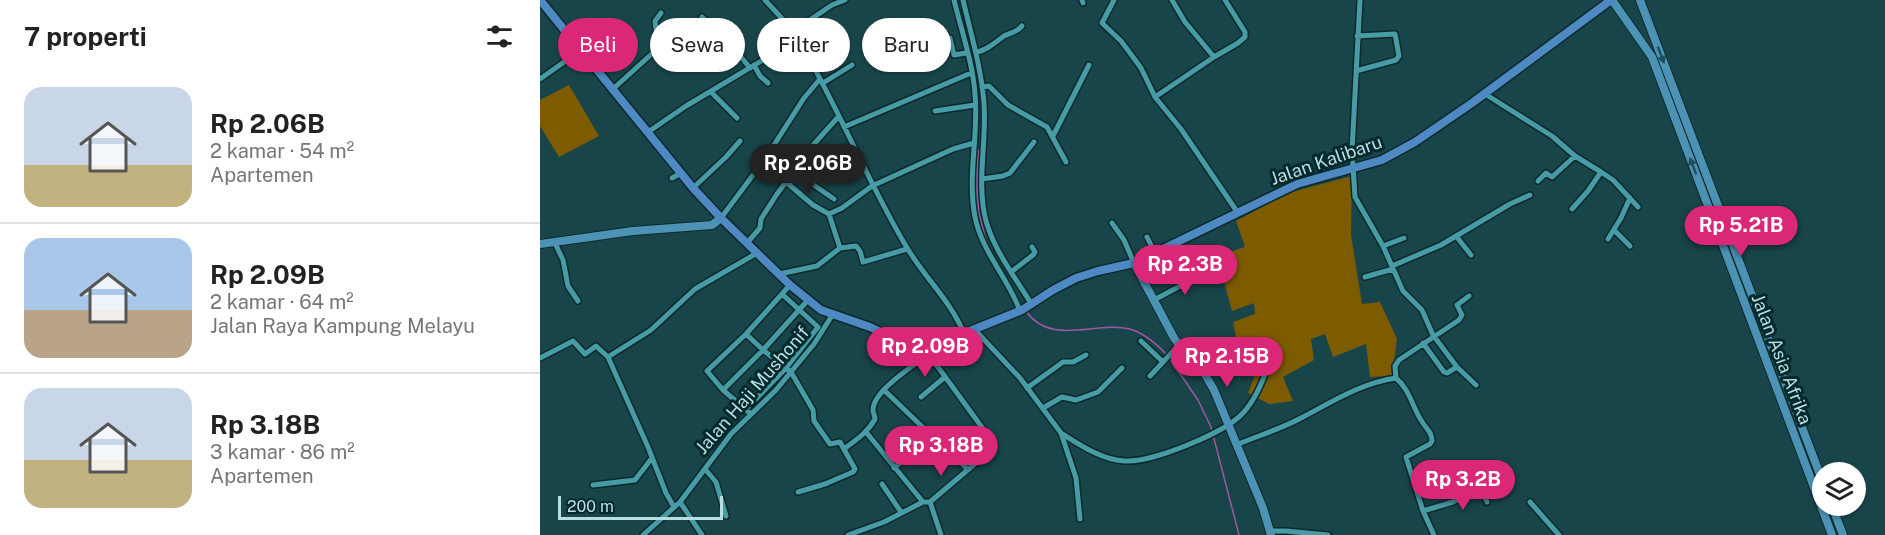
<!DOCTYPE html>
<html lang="id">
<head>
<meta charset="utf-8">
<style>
  body { margin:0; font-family:"Public Sans",sans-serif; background:#f6f6f6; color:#222; height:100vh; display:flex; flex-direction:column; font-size:22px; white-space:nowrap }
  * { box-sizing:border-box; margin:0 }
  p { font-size:20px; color:#767676 }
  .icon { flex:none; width:33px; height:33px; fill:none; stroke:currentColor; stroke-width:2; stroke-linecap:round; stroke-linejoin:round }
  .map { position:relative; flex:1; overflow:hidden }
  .sheet { display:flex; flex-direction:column; background:#fff; width:540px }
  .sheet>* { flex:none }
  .banner { position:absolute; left:18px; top:18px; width:570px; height:54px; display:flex; gap:12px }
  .fabs { position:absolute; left:1272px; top:462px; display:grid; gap:12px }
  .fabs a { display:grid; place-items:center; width:54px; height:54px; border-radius:50%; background:#fff; box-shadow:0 2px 4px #0004; font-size:30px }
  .scale { position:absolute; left:18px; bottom:15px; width:165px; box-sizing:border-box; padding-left:6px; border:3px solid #b7dee2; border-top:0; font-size:16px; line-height:21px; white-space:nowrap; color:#b7dee2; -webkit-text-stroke:4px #042a2d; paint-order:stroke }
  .price { position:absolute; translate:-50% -51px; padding:0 14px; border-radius:21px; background:#db2777; color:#fff; font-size:20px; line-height:39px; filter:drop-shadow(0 2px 3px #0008) }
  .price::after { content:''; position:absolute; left:50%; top:36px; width:18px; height:14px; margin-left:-9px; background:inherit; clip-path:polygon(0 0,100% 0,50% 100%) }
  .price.selected { background:#222; color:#fff }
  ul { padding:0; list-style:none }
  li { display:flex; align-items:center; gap:18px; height:150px; padding:0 24px }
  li+li { border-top:2px solid #e0e0e0 }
  li span { display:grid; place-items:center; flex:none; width:168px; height:120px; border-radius:18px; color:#555 }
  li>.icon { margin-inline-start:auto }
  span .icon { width:72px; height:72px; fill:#fffc; stroke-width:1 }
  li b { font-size:26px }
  h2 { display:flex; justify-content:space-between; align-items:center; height:72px; padding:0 24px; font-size:26px }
  .chip { padding:0 21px; border-radius:27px; background:#fff; box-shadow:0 2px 4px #0004; font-size:21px; line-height:54px }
  .chip.selected { background:#db2777; color:#fff }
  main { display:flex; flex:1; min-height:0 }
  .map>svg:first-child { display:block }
  .green { fill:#7d5c00 }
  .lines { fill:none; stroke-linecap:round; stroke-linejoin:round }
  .stream { stroke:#9d58a3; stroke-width:1.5 }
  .river { stroke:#9d58a3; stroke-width:10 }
  .street-casing { stroke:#0e292b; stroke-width:8 }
  .secondary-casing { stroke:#0e292b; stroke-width:10 }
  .primary-casing { stroke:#0e292b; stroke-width:11 }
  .street { stroke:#479ba4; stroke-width:5 }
  .secondary { stroke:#4b92b4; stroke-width:8 }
  .primary { stroke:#4e89c4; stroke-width:8 }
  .oneway { fill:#1d4e5c }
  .labels { text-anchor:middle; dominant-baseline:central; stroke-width:6; stroke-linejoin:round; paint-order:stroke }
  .street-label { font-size:18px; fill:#b7dee2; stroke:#042a2d }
</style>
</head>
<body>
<main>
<section class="sheet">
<h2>7 properti<svg class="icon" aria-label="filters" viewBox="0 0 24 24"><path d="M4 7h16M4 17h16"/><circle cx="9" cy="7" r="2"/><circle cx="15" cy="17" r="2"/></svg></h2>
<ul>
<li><span style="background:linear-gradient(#c9d6e8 65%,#c2b280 0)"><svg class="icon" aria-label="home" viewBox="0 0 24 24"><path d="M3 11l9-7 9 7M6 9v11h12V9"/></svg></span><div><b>Rp 2.06B</b><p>2 kamar · 54 m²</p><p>Apartemen</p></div></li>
<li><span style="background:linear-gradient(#a9c7e8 60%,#b9a48a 0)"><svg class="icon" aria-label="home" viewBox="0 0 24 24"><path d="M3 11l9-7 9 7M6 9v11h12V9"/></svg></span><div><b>Rp 2.09B</b><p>2 kamar · 64 m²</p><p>Jalan Raya Kampung Melayu</p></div></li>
<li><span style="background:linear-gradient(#c9d6e8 60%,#c2b280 0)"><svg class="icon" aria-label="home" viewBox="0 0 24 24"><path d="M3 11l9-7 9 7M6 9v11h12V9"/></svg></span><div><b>Rp 3.18B</b><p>3 kamar · 86 m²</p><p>Apartemen</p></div></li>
</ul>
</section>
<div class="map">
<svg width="1345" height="535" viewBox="0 0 1345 535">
  <rect width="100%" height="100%" fill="#184549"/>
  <path class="green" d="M29,85L59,136L19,157L0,126V100Z
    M812,176L811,235L822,304L840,302L857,339L852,376L830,377L826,344L793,357L785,334L771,339L774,360L743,377L753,401L729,404L708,393L717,370L716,341L698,346L693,322L715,314L714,303L692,311L677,256L705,247L696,221L748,193Z"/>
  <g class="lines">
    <path class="stream" d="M437,205L447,245
      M486,311C512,348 557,319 593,330C605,334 619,346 627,355
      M630,359L658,400L671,427L699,535"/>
    <path class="river" d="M436,154L437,205"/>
    <g class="street-casing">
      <path id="street" d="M225,0C236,12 249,25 258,39C298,106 326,179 366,246C383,276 412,302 424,334
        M414,0C421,29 433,64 435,94C439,134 427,176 435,217C442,252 468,278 480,311
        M423,0C431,34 441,67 444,103C447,142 436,182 446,221C455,252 475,277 492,305
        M542,0L543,3
        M574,0L562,23L581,41L590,53L601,68L615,97L641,129L698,213
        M632,0L645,22L674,57
        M820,0L812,151L815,197L843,246L863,291L882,310L893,335L917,367L936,385
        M162,17L188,41L210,68
        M252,32L292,5L305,0
        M400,36L410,38L414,55L426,53
        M261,47L283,33
        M437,52C449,49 454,43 464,36C471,32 476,33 482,26
        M214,65L220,76L228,83
        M816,71L856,60L859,56L855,34L817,36
        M0,79L41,50
        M283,83L312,65
        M442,87L449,86L468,105L507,127L526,162
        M73,89L116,50L118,45L115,21L121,13
        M171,92L197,118
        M945,94L1012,136L1035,156L1061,172L1073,180L1098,207
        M615,97L674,57L698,43L705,37V32L685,0
        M395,111L435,105
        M304,127L431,73
        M108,132L146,106L258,39
        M513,136L549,65
        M255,172L294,199
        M132,178L141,173
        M442,179L463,176L470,173L494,142
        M998,181L1006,173L1012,177L1035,156
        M246,182L273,205L289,214L300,248L316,246L320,251L323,262L367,249
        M153,188L186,157L200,141
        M1032,209L1048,191L1061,172
        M289,214L302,208L332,186L413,149L434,143
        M181,218L225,159L264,98L280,79
        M572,223L584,240L594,263
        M1074,230L1090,246
        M916,236L931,255
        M607,237L615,253
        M1068,239L1081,218L1090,198
        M14,241L23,260L28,286L38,301
        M207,243L220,228L221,219L237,194L274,144L299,116
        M843,246L864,238
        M852,266L901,245L970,204L990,195
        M471,272L493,255L495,252L492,247
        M239,274L277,266L300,248
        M825,277L853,269
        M614,300L666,272
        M435,330L480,378L521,433L536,478L540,519
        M206,334L223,350L251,372L273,410L274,421L290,444L300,442L315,469L313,472L285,484L258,492
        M601,341L622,361
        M883,343L904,372L907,373L917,367
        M68,357L111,330L155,289L217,253
        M0,358L33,341L45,354L56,346L68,357L108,447L126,493L134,507
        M610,376L639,345
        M856,378C870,390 872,406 881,420C885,428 892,431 892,441L890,444L866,457L883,511L894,535
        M487,388L523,362H533L546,355
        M183,390L223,350L268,300
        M344,390L396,440H400L428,470
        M381,397L405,377
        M503,408L522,397L536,400L558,392L582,368
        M206,409L246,368L278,327L243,295
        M211,414L183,390L167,371L206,334L250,285
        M326,432L383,502
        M521,433C540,445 562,460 585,461C611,463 685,433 703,413C714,401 720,387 726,372
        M696,445C717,436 741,429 761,418C792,402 821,383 856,378L855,366L859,360L919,320L922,315L917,305L929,296
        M304,449C316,440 328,432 335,419C335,416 333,413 333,410C333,391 373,366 387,355
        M354,468L381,446
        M165,469L176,482L186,516
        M342,484L361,512
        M53,485L95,480L112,458
        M942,489L947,502
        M140,502L162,535
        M390,502L401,535
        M990,502L1019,535
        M883,511L913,502L952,484
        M730,531H746L788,535
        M103,535L140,502L191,434L236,390L274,344L293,314
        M308,535L344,522L383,502H390L437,462L447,449L449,437L398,367L381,349"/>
    </g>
    <g class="secondary-casing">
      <path id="secondary" d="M1072,0L1112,57L1292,535
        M1100,0L1282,480
        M0,244L93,231L172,225L181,218
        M594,263L634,338L642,349L659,364L674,390L723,508L731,535
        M1292,506L1303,535"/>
    </g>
    <g class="primary-casing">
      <path id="primary" d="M0,0L153,188L181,218L250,285L281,310L330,327L370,346L381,349L390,347L482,310L513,290L536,278L558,271L594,263L757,184L842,160L875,142L932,103L1071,0"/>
    </g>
    <use href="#street" class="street"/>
    <use href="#secondary" class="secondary"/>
    <use href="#primary" class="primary"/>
  </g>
  <defs><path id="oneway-solid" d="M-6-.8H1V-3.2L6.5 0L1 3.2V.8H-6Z" transform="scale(1.5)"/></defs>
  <g class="oneway">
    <use href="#oneway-solid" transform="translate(1121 55) rotate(69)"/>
    <use href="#oneway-solid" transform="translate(1153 166) rotate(-111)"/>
  </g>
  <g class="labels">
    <g class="street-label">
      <text transform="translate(786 160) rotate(-19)">Jalan Kalibaru</text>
      <text transform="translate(1242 359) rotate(69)">Jalan Asia Afrika</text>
      <text transform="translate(212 390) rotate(-49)">Jalan Haji Mushonif</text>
    </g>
  </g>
</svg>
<div class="fabs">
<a><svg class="icon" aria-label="layers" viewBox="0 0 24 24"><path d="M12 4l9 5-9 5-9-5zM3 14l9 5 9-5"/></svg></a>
</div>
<div class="scale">200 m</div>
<b class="price selected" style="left:268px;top:195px">Rp 2.06B</b>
<b class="price" style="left:1201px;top:257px">Rp 5.21B</b>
<b class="price" style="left:645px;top:296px">Rp 2.3B</b>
<b class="price" style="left:385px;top:378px">Rp 2.09B</b>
<b class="price" style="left:687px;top:388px">Rp 2.15B</b>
<b class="price" style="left:401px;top:477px">Rp 3.18B</b>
<b class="price" style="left:923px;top:511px">Rp 3.2B</b>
<div class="banner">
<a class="chip selected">Beli</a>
<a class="chip">Sewa</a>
<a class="chip">Filter</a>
<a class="chip">Baru</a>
</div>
</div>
</main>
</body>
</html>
